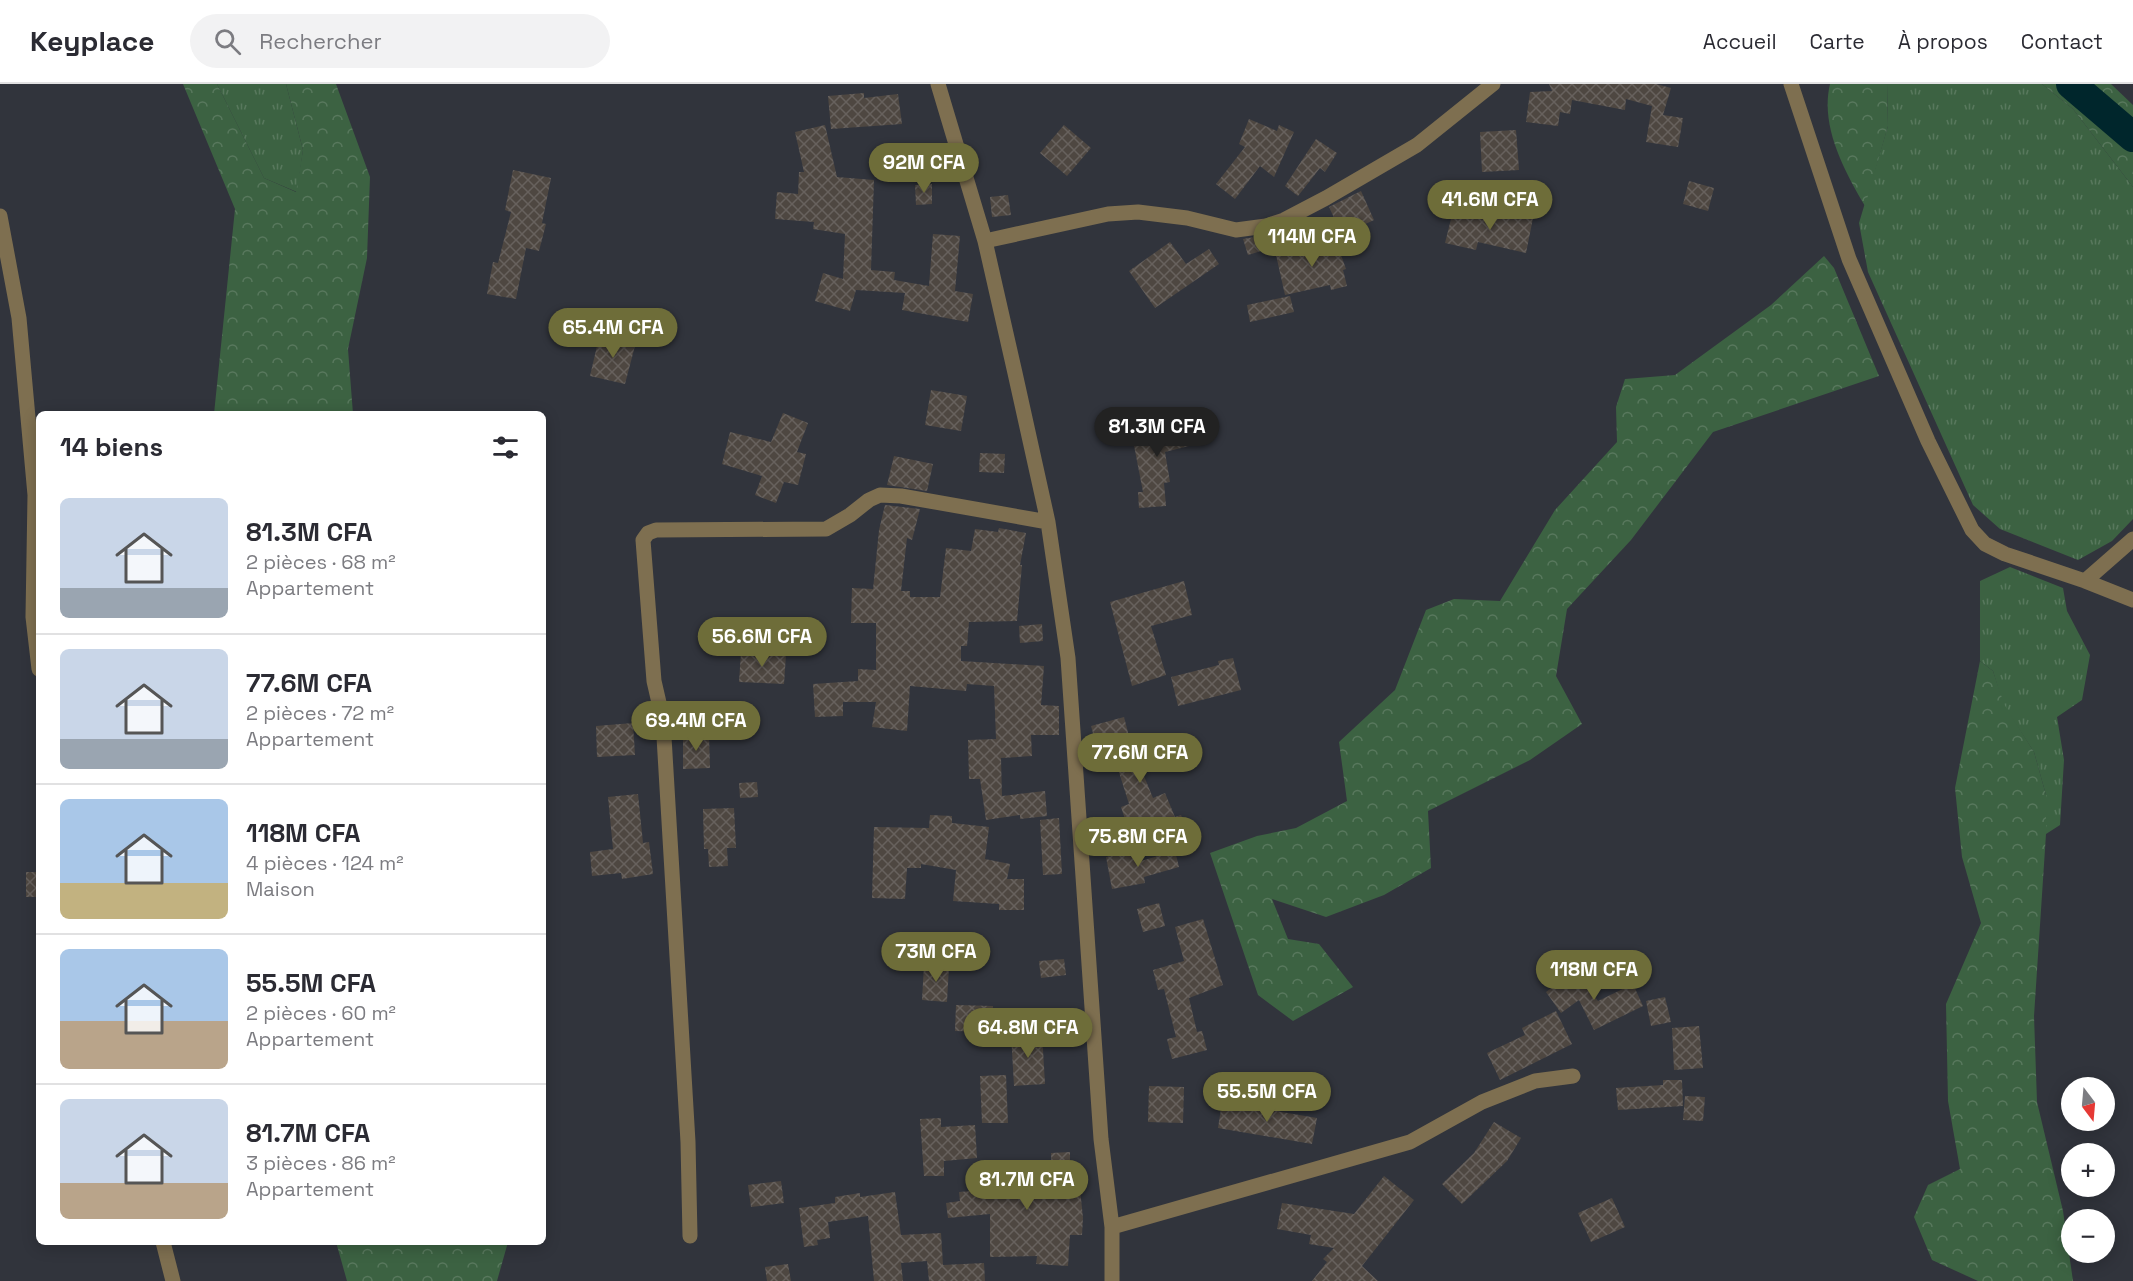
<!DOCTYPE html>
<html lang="fr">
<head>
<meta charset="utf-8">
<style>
  body { margin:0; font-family:"Space Grotesk",sans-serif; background:#f2f2f3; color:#2b2b33; height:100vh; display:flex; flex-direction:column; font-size:22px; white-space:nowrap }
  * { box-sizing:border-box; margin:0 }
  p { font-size:20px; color:#7c7c81 }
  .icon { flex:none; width:33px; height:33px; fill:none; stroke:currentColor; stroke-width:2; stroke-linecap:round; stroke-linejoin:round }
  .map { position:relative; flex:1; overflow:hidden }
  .sheet { position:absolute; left:36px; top:327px; width:510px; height:834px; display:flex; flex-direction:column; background:#fff; border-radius:9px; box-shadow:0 3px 15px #0003 }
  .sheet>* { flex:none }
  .needle { width:39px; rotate:164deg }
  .buttons { position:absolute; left:2061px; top:993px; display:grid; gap:12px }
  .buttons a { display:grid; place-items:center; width:54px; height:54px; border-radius:50%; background:#fff; box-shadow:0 3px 15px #0003; font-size:30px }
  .price { position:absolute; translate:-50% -51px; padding:0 14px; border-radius:21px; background:#6e6d39; color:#fff; font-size:20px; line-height:39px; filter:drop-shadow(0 2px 3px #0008) }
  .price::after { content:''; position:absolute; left:50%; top:36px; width:18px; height:14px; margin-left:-9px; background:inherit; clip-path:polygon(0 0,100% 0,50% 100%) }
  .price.current { background:#222; color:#fff }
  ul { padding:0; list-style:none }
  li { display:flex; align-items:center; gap:18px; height:150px; padding:0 24px }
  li+li { border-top:2px solid #e1e1e2 }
  li span { display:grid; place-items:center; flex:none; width:168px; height:120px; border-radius:9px; color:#555 }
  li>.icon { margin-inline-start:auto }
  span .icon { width:72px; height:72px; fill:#fffc; stroke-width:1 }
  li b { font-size:26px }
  h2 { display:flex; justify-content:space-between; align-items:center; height:72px; padding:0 24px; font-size:26px }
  header { display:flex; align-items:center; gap:36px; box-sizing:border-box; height:84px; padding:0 30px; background:#fff; border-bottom:2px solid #e1e1e2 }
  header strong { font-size:28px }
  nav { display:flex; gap:33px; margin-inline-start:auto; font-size:21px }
  .search { width:420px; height:54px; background:#f2f2f3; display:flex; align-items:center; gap:15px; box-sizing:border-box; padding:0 21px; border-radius:33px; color:#7c7c81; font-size:22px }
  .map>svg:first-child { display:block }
  .grass { fill:url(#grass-tufts) }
  .forest { fill:url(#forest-crowns) }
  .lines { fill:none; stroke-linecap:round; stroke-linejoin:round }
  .river { stroke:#00262c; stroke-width:30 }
  .building { fill:url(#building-cross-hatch) }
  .minor { stroke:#7e6f50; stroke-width:15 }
</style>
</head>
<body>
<header>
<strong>Keyplace</strong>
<div class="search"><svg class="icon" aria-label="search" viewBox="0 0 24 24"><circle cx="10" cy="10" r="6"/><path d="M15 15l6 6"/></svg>Rechercher</div>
<nav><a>Accueil</a><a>Carte</a><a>À propos</a><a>Contact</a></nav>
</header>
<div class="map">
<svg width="2133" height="1197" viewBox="0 0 2133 1197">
  <defs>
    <pattern id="grass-tufts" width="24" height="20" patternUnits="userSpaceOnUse" patternTransform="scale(1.5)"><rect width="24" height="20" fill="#3c6242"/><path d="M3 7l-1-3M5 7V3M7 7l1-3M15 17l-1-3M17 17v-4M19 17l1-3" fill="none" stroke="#58785d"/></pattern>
    <pattern id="forest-crowns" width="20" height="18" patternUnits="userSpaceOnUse" patternTransform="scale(1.5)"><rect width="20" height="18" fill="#3c6242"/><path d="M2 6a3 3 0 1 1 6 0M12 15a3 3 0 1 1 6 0" fill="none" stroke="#58785d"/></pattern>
    <pattern id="building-cross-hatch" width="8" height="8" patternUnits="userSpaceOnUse" patternTransform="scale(1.5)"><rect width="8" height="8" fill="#4e4741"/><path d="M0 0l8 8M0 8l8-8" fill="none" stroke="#67615d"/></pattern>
  </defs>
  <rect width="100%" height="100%" fill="#31343c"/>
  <path class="grass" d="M217,0H286L303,66L297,108L264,94Z
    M1887,0H2042L2073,25L2133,103V435L2112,457L2078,476L2000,445L1973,421L1868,188L1859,139L1888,42Z
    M2010,483L2063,504L2067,527L2090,571L2082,616L2057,633L2064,676L2060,741L2046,750V711L2034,668L2003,620L1993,587L1980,577V497Z"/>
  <path class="forest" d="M183,0H217L264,94L296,108L303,66L286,0H336L370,93L367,174L348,265L353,330H214L235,125Z
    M1830,0H1887L1888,42L1865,122C1844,86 1820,42 1830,0Z
    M2042,0H2111L2133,21V103L2073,25Z
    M1824,172L1834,184L1879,292L1713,348L1631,456L1567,525L1556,592L1582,640L1530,676L1428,727L1431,784L1384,811L1326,833L1272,815L1288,855L1319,860L1353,903L1293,937L1258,911L1210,769L1257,752L1296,744L1347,717L1339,658L1395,606L1426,526L1454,515L1500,517L1555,426L1617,358L1616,323L1625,295L1675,291L1771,221Z
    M1980,577L1993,587L2004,620L2034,668L2046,711V750L2034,932L2037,1018L2063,1127L2073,1197H1978L1932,1176L1914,1133L1928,1101L1960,1085L1948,1017L1946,920L1981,839L1962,773L1955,704Z
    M336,1158H508L497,1197H347Z"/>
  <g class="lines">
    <path class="river" d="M2071,0L2133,53"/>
  </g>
  <path class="building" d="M1549,0H1656L1671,4L1663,31L1683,34L1678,63L1646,58L1652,22L1626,15L1625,26L1572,16L1570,30L1560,28L1558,42L1526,38L1530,8L1552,7Z
    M864,9V14L898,10L902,40L831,45L828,12Z
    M1249,35L1277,47L1279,41L1294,48L1274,93L1260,82L1235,115L1216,100L1245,63L1239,60Z
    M825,41L837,93L874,96L871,186L895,188L894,196L929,202L933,150L960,152L955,207L973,210L968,238L902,226L905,209L856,206L850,227L815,217L823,189L843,195L845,150L813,145L814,138L775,135L777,108L798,110L799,88H804L795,48Z
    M1064,41L1091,64L1067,92L1040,69Z
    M1516,46L1519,86L1482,88L1480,48Z
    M1316,55L1337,69L1325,88L1320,84L1298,112L1285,102Z
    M513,86L551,94L542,139L546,140L539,167L526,164L516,215L487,210L493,178L498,179L511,128L505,126Z
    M1689,97L1714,104L1708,127L1683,120Z
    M932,100V120L916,121L915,101Z
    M1361,107L1374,136L1342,151L1329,123Z
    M1008,111L1011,131L992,133L990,113Z
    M1494,126L1533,134L1526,169L1478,158L1476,166L1445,159L1453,127L1492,136Z
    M1277,149L1281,161L1248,171L1243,155Z
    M1335,154L1346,185L1343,186L1347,202L1331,206L1330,201L1285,211L1276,171L1317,162Z
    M1170,158L1186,180L1209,165L1219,180L1155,224L1129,187Z
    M1290,212L1294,228L1250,238L1247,221Z
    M600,249L636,258L625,300L590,292Z
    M931,306L967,312L961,347L925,341Z
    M783,329L808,339L797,368L806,370L798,401L784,398L776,419L755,411L762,392L722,380L730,348L771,358Z
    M1186,336L1193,361L1165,368L1170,398L1164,399L1166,422L1139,424L1138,408H1143L1131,346Z
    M980,369L1005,370L1004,389L979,388Z
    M894,372L933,380L927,407L887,401Z
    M885,421L920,425L912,456L907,454L901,507H910V513H940L946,464L971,467L975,445L998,448L999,444L1026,449L1020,481H1022L1017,537L969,538L967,562H961V577L1044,582L1041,621L1059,622V651H1031L1032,672L1001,674L1002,712L1045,707L1047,732L1020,735V731L986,736L980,695H969L968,656L996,655L994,602L967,600L966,607L910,602L907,647L872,643L876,618H843V632L815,633L813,600L858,597V585L876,586V539H851L852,504L873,505L879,446Z
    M1184,497L1192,531L1151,542L1166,591L1132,602L1110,518Z
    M1042,540L1043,557L1020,559L1019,542Z
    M741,568L786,571L784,600L739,598Z
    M1233,574L1241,606L1178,622L1171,593L1219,581L1218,577Z
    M1124,633L1130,656L1151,649L1159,674L1139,680L1153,714L1165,709L1175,733L1181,731L1192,758L1170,767L1160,744L1131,753L1121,723L1129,720L1111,663L1098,667L1091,642Z
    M633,639L635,671L597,673L596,642Z
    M709,650L710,684L683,685V651Z
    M757,698L758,713L740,714L739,699Z
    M638,710L643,759L649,758L653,790L622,795L621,789L592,792L590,768L613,765L608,713Z
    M734,724L736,764H727L728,782L709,783L708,765H704L703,725Z
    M930,731L952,732V739L989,743L985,775L1010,780L1007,795H1024V826H999V820L953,817L956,786L921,780V784H907L905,815L872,814L874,743L929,744Z
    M1059,734L1062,790L1043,791L1040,736Z
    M1139,767L1141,777L1175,767L1179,783L1144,793L1145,799L1112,805L1106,773Z
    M26,788H39V813H26Z
    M1159,819L1165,842L1143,848L1137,825Z
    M1203,835L1223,901L1189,914L1197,948L1202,947L1207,966L1172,975L1167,955L1176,953L1164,905L1158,906L1153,886L1184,877L1175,843Z
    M948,849L968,851L965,875L945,872Z
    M1064,875L1066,891L1041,894L1039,877Z
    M924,881L949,882L947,918L922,916Z
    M1575,886L1598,917L1633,900L1643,922L1594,946L1579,916L1561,929L1546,908Z
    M1665,913L1671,938L1651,942L1646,917Z
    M956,921L993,922L992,948L955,947Z
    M1556,927L1572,960L1500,996L1487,969L1525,951L1522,944Z
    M1699,942L1703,984L1674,986L1672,944Z
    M1042,948L1045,1000L1014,1002L1011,950Z
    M1006,991L1008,1039H982L980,992Z
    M1663,996H1682L1683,1022L1618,1026L1616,1004L1663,1001Z
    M1149,1002L1184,1003L1183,1039L1148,1038Z
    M1685,1012L1705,1013L1703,1037L1683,1036Z
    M1222,1018L1317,1034L1312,1060L1218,1044Z
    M941,1034V1043L975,1041L977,1074L944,1077V1092H924L920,1035Z
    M1494,1038L1521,1054L1507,1077L1462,1120L1442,1100L1474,1069Z
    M1070,1068V1096L1079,1095L1083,1134L1082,1151H1070L1068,1182L1036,1180L1037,1172L990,1173V1130L948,1134L946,1119L960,1117L959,1108L983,1106L982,1077L1012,1076V1098L1035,1097L1052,1095L1051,1069Z
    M1384,1092L1414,1116L1362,1182L1378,1197H1312L1327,1178L1323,1175L1334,1164L1309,1160L1311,1151L1277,1145L1282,1119L1354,1130Z
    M781,1097L784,1119L751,1123L748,1101Z
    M895,1108L901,1151L941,1149L943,1181L984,1179L985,1197H929L927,1177L901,1179L903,1197H874L868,1132L828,1138L830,1154L817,1156L818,1161L804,1163L799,1124L835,1119V1113L860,1109V1113Z
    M1612,1114L1625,1143L1591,1158L1578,1129Z
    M788,1180L791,1197H767L765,1183Z"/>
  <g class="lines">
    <path class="minor" d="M938,0L985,157L1015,289L1048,438L1068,574L1101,1055L1112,1143V1197
      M1791,0L1849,175L1928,357L1972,446L1985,460L2005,470L2085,497L2133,516
      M0,132L19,234L35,411L33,533L39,585
      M985,157L1108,130L1138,128L1187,134L1236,146L1266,142L1284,136L1326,114L1417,61L1493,0
      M2085,497L2133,455
      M1112,1143L1410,1058L1482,1018L1535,997L1573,992
      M690,1152L688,1058L663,636L654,597L643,456L648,449L656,446L826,445L850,431L869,416L880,411L901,412L1048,438
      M163,1158L173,1197"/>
  </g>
</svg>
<div class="buttons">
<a><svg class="needle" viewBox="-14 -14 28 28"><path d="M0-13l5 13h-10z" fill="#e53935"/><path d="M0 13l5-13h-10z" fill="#7c7c81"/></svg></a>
<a>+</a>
<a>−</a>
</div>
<b class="price" style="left:924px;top:110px">92M CFA</b>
<b class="price" style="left:1490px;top:147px">41.6M CFA</b>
<b class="price" style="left:1312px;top:184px">114M CFA</b>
<b class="price" style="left:613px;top:275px">65.4M CFA</b>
<b class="price current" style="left:1157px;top:374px">81.3M CFA</b>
<b class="price" style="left:762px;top:584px">56.6M CFA</b>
<b class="price" style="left:696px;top:668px">69.4M CFA</b>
<b class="price" style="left:1140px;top:700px">77.6M CFA</b>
<b class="price" style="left:1138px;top:784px">75.8M CFA</b>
<b class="price" style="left:936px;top:899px">73M CFA</b>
<b class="price" style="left:1594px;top:917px">118M CFA</b>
<b class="price" style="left:1028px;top:975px">64.8M CFA</b>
<b class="price" style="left:1267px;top:1039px">55.5M CFA</b>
<b class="price" style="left:1027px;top:1127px">81.7M CFA</b>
<section class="sheet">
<h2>14 biens<svg class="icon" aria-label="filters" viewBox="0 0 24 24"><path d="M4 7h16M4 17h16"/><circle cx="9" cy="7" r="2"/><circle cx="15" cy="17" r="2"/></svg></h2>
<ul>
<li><span style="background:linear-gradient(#c9d6e8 75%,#9aa5b1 0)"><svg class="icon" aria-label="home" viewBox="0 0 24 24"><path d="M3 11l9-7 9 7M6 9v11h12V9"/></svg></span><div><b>81.3M CFA</b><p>2 pièces · 68 m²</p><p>Appartement</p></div></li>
<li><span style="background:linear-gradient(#c9d6e8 75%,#9aa5b1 0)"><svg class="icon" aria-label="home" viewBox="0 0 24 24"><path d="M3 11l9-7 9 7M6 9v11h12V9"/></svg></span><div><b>77.6M CFA</b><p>2 pièces · 72 m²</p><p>Appartement</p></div></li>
<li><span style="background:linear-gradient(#a9c7e8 70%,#c2b280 0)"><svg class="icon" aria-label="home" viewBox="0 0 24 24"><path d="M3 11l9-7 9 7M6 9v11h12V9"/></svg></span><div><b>118M CFA</b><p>4 pièces · 124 m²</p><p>Maison</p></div></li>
<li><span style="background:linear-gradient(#a9c7e8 60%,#b9a48a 0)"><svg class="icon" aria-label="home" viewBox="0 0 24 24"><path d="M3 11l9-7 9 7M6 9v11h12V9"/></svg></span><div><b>55.5M CFA</b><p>2 pièces · 60 m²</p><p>Appartement</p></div></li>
<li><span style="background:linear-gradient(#c9d6e8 70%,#b9a48a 0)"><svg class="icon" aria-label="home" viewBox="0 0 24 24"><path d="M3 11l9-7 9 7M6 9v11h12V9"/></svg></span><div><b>81.7M CFA</b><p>3 pièces · 86 m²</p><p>Appartement</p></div></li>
</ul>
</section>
</div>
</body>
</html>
